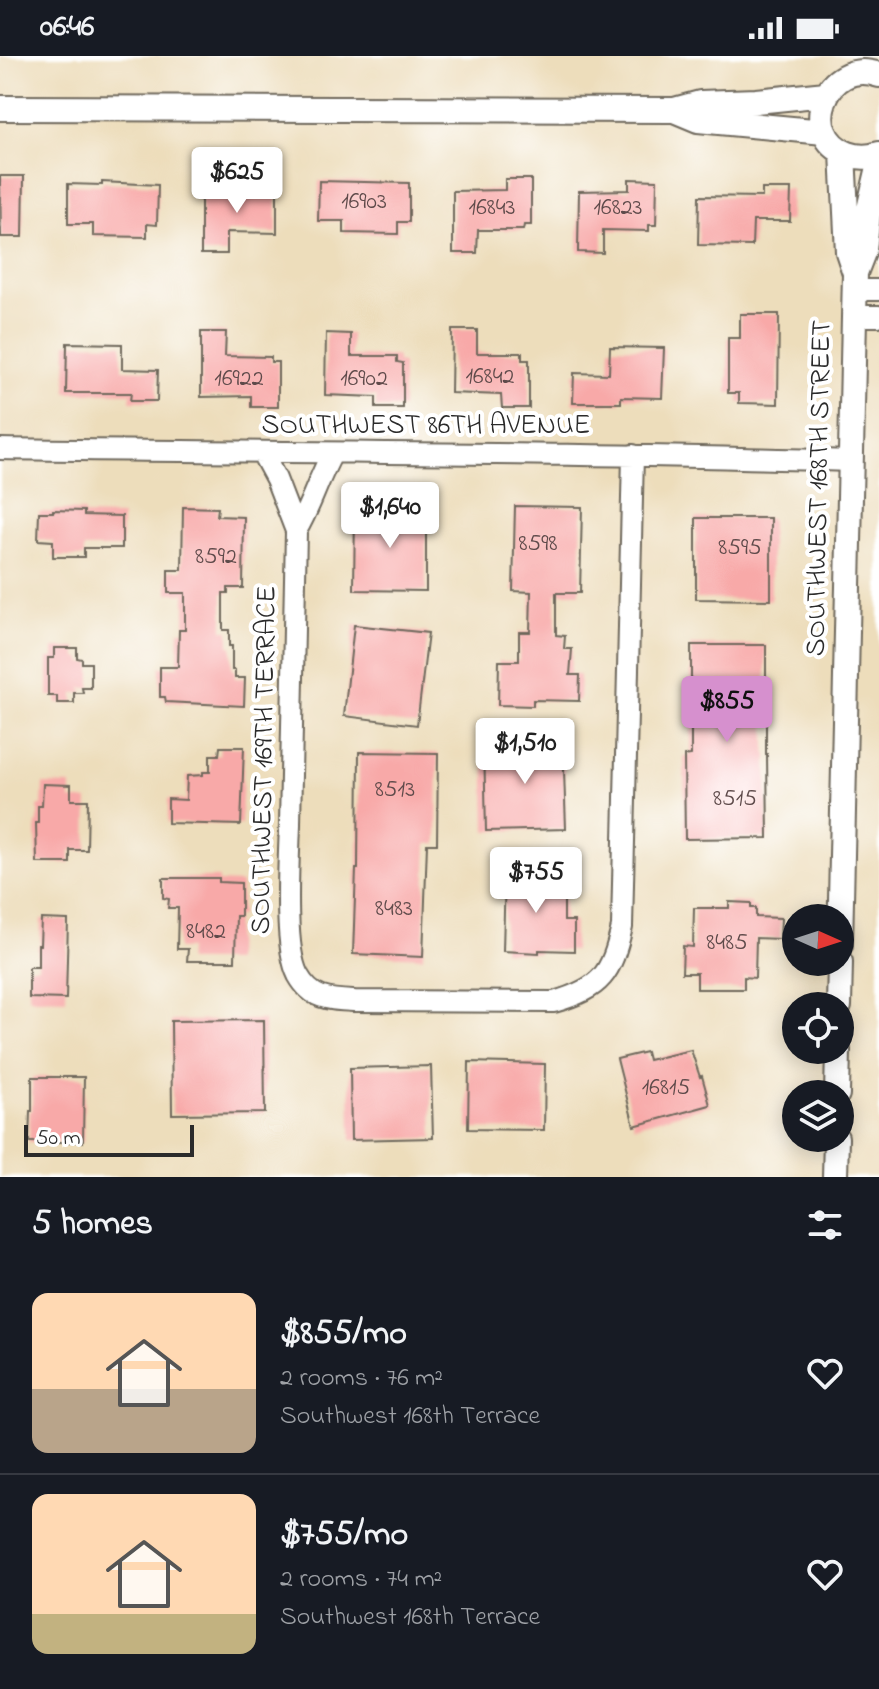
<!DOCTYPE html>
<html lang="en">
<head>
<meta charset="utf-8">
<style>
  body { margin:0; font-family:"Indie Flower",sans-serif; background:#242831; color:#f1f3f6; height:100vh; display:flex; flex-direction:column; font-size:30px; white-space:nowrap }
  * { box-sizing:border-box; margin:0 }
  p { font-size:26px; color:#9ea1a6 }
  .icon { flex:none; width:44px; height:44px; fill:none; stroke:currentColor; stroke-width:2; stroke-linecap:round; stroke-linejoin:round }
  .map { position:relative; height:1121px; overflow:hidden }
  .panel { display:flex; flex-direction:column; background:#171b24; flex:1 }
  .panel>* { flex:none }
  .needle { width:52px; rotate:93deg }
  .controls { position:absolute; left:782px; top:848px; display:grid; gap:16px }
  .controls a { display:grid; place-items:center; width:72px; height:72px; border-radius:50%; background:#171b24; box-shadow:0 4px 20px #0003; font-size:40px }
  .scale { position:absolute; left:24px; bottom:20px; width:170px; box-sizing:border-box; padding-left:8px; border:4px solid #2b2b2b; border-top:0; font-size:22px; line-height:28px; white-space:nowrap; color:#2b2b2b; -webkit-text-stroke:6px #fff; paint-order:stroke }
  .price { position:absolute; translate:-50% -68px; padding:0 18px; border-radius:8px; background:#fff; color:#222; font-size:26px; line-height:52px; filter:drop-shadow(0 2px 4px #0008) }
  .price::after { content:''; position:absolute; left:50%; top:48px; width:24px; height:18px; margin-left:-12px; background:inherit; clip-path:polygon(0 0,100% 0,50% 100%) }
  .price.current { background:#d690ce; color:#111 }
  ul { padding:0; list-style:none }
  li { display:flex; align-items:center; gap:24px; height:200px; padding:0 32px }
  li+li { border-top:2px solid #363941 }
  li span { display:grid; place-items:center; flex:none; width:224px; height:160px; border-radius:16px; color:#555 }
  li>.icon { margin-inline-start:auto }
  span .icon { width:96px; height:96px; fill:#fffc; stroke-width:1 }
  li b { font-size:34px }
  h2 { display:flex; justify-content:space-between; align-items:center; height:96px; padding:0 32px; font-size:34px }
  .status { display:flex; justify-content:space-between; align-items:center; height:56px; padding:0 40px; background:#171b24; direction:ltr }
  .status svg { height:22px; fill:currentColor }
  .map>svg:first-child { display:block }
  .building { fill:#f8a9a8 }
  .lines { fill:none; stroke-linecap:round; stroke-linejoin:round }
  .minor-casing { stroke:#6f695d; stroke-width:24 }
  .tertiary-casing { stroke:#6f695d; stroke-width:28 }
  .minor { stroke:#fff; stroke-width:20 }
  .tertiary { stroke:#fff; stroke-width:24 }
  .labels { text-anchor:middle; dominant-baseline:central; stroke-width:8; stroke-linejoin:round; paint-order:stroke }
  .number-label { font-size:24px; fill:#5e4a4a }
  .street-label { font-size:28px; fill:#2b2b2b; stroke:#fff }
</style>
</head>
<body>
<div class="status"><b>06:46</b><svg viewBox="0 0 49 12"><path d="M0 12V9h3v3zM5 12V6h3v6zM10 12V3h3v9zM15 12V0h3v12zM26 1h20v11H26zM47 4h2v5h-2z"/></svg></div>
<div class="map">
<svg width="879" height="1121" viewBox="0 0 879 1121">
  <rect width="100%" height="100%" fill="#fff"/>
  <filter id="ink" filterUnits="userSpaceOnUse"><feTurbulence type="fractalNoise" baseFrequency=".0125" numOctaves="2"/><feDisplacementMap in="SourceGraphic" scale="16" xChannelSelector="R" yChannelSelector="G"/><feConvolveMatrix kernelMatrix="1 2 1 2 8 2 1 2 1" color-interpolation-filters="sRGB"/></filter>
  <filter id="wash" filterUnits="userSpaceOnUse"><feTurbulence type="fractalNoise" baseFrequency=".006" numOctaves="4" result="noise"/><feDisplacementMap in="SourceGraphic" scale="32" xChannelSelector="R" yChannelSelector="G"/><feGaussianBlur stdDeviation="1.8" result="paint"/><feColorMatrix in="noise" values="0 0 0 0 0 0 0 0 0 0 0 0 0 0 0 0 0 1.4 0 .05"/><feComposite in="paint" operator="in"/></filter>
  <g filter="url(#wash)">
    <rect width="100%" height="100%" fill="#edddbb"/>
    <g id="blocks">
      <path class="building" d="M0,120H24L23,181H1Z
        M505,123H531V169H524L523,174H478L477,197H453V135L505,134Z
        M629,123L657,124L656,169H649V175L603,174V197L578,196L579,135L629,134Z
        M252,124L277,126V177L227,176V198H201V136L252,134Z
        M319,125L409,127V166H398V178L344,177V165H318Z
        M102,126L158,129L157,169L147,168V181L93,180V168H68V128L102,129Z
        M762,133H791L790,165H753L752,190L698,189L699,140L762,141Z
        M740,258H779L778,348L739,347V337H728V282H740Z
        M452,274H477V297H522V304H529V352H502L501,339L451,337Z
        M201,276H226L225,300L271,301V306H278V351H251V340L201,341Z
        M326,277L351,278V300H397V306L403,307V352H376V341L325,339Z
        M67,287L122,288V313L158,314L157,345H130L131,337H66Z
        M610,291L664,292L662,342L621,341V347H573L574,317L609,318Z
        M515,450L582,451L580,537H556V579L565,580L564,593H572L570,619H580L579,645L533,644V650L498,649L499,605H519V576H530L531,536L513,535Z
        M183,451L218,452L217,460L244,461L243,532H228V537H223V574H229V590H232V614H235V622H245L244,650L166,646L165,641H160V611H178L179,574H185V537H168V514H182Z
        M355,453L426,454V535L354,534Z
        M53,454L84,455V459L122,460V492H84V501H53V485L38,484L39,456H53Z
        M696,462H771V544L696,543Z
        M354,569L428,577L417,669L344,660Z
        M691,589H766V698H767L768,782L685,783L684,700L691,699Z
        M54,592H77V602L82,603V607H91V632H82L83,637H74V647H57V640H48V602H54Z
        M563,685L566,773L486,775L484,688Z
        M220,691H244L241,769L168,767V743L186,744L187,720L203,719V716H210V699H219Z
        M359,696L438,697L437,788H427L423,901L353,898L356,813H358Z
        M43,728L71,729V744H88L87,794H70V807H37L36,767H38V750H42Z
        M505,816L536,817V821L564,822V865H574V895L539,894V897L503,895Z
        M163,822H219V826L241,827V860H236L235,905H187L188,893H177L178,852H168L169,843L163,842Z
        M729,846L751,847V852H756V861L781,862L780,883L756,882L755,922L744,921V933H697V917H682L683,890L693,891L694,852H729Z
        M41,863L68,864L66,943L29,942V911H38V889H40Z
        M264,964L265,1057L172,1058L171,965Z
        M691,994L700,1021L702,1020L710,1049L634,1070L617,1003L646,996L648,1004Z
        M469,1006L545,1008L544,1074L468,1073Z
        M431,1010L433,1082L351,1084L350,1012Z
        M32,1021H84L83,1086H29L30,1055H32Z"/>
    </g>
  </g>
  <g filter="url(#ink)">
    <use href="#blocks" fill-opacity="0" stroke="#6f695d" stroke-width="2"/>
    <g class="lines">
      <g class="minor-casing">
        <path id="minor" d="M854,234H879
          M854,260H879
          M0,393C284,397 567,396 851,405
          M262,397L276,423L296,475C294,573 292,670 290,768C289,803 283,890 298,919C312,944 329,944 355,945L554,946C602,932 611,918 622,871L633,399
          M296,475C311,450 318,423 332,398"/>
      </g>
      <g class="tertiary-casing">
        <path id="tertiary" d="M879,19C824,0 798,80 848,98C859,102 868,102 879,98
          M0,52L674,54L700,47L756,45L826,38
          M674,54L698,64L824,76
          M843,97L848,196L855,217
          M840,889L855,217L864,194L868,158L879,111
          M839,950L840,906
          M837,1038L838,994
          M835,1121L836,1082"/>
      </g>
      <use href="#minor" class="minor"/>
      <use href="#tertiary" class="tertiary"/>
    </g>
  </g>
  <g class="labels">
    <g class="number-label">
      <text x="364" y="146">16903</text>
      <text x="492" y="152">16843</text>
      <text x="618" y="152">16823</text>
      <text x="490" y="321">16842</text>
      <text x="239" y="323">16922</text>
      <text x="364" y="323">16902</text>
      <text x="538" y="488">8598</text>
      <text x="740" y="492">8595</text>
      <text x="216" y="501">8592</text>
      <text x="395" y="734">8513</text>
      <text x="735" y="743">8515</text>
      <text x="394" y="853">8483</text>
      <text x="206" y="876">8482</text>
      <text x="727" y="887">8485</text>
      <text x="666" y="1032">16815</text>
    </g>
    <g class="street-label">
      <text x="426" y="370">SOUTHWEST 86TH AVENUE</text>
      <text transform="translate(820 432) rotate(-89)">SOUTHWEST 168TH STREET</text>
      <text transform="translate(265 704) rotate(-89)">SOUTHWEST 169TH TERRACE</text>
    </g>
  </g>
</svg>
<div class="controls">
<a><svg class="needle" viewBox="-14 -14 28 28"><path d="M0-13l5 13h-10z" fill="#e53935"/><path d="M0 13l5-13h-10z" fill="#9ea1a6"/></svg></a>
<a><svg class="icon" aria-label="locate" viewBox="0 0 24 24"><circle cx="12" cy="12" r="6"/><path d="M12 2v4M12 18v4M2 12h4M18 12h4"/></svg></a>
<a><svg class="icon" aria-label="layers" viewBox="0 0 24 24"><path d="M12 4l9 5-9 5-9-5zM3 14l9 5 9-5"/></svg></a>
</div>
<div class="scale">50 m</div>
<b class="price" style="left:237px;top:159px">$625</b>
<b class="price" style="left:390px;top:494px">$1,640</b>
<b class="price current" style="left:727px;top:688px">$855</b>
<b class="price" style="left:525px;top:730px">$1,510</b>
<b class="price" style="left:536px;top:859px">$755</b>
</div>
<section class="panel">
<h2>5 homes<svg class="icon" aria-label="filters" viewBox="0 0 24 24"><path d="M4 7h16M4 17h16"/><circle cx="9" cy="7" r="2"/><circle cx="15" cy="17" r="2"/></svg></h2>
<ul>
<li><span style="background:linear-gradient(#ffd9b3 60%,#b9a48a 0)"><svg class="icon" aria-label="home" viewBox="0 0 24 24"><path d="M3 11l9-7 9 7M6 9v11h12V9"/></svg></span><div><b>$855/mo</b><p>2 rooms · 76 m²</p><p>Southwest 168th Terrace</p></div><svg class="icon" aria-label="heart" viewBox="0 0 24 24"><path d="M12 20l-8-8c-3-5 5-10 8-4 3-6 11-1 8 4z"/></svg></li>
<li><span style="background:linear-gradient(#ffd9b3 75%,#c2b280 0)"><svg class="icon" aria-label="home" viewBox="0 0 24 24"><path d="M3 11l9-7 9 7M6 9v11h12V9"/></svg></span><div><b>$755/mo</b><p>2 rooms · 74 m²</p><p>Southwest 168th Terrace</p></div><svg class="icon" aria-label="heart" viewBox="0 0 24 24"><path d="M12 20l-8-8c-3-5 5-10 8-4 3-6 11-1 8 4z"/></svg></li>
</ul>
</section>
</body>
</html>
